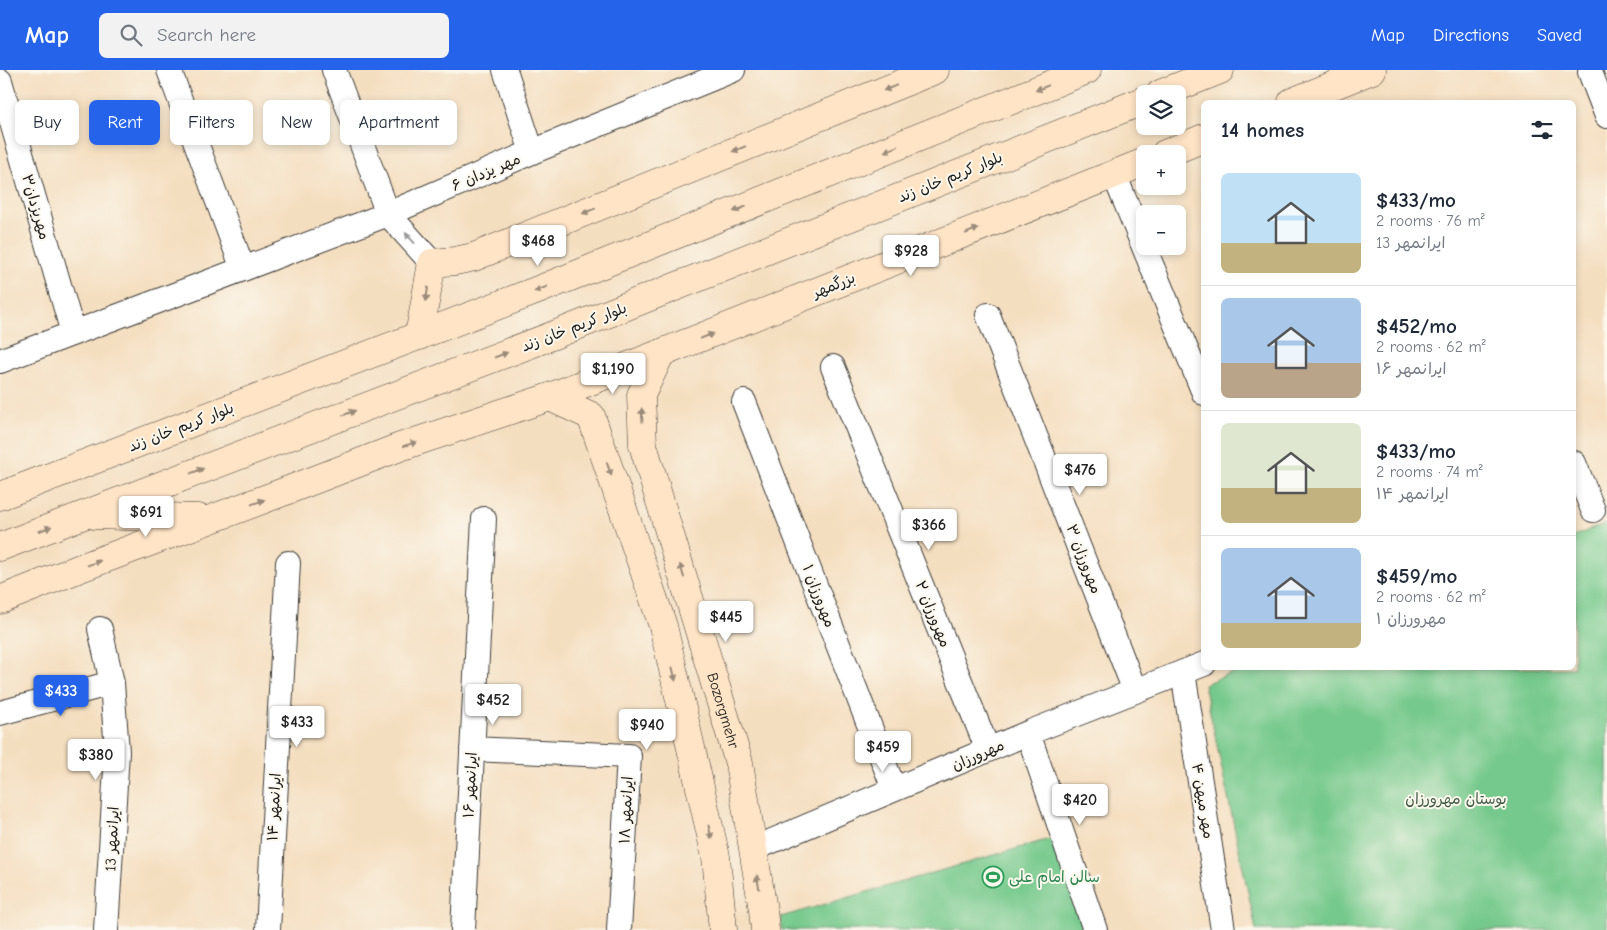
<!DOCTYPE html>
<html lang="en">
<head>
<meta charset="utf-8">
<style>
  body { margin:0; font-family:"Comic Neue","Playpen Sans Arabic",sans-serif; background:#f2f2f3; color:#1f2937; height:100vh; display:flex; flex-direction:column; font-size:19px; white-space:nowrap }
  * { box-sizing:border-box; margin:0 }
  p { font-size:16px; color:#747a83 }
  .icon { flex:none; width:28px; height:28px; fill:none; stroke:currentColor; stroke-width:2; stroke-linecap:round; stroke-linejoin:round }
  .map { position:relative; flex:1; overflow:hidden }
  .drawer { position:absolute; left:1201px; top:30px; width:375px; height:570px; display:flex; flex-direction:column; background:#fff; border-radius:8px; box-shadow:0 2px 8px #0003 }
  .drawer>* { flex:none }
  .top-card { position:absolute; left:15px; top:30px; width:475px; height:45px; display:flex; gap:10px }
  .controls { position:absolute; left:1136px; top:15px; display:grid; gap:10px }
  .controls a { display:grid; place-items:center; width:50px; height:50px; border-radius:8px; background:#fff; box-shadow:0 2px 8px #0003; font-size:25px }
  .price { position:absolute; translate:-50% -42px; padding:0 11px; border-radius:5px; background:#fff; color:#222; font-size:16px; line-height:32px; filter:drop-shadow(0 1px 2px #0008) }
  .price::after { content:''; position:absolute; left:50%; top:30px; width:15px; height:11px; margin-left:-8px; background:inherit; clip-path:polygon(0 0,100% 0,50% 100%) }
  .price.on { background:#2563eb; color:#fff }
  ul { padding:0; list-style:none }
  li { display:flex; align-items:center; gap:15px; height:125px; padding:0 20px }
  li+li { border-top:1px solid #e0e1e3 }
  li span { display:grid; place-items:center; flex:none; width:140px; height:100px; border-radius:8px; color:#555 }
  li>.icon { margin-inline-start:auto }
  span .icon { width:60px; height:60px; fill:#fffc; stroke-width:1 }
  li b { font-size:21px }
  h2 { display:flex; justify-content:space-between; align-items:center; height:60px; padding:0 20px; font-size:21px }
  .chip { padding:0 18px; border-radius:8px; background:#fff; box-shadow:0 2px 8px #0003; font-size:18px; line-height:45px }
  .chip.on { background:#2563eb; color:#fff }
  header { display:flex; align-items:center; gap:30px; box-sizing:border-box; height:70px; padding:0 25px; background:#2563eb; color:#fff }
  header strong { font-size:24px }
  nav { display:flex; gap:28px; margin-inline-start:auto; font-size:18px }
  .search { width:350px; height:45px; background:#f2f2f3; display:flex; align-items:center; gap:12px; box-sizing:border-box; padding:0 18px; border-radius:8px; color:#747a83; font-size:19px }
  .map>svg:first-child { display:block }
  .park { fill:#76c98c; stroke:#497254 }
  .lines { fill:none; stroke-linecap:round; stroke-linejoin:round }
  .street-casing { stroke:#3c3935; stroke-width:26 }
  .secondary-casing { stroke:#3c3935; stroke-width:29 }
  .street { stroke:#fff; stroke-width:24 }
  .secondary { stroke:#ffe4c6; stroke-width:28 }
  .oneway { fill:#998a7a }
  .oneway2 { fill:#999 }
  .labels { text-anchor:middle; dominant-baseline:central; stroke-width:4; stroke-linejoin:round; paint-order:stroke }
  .street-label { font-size:15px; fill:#1c1c1c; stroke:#fbf7ec }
  .park-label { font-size:15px; fill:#3c5943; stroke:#fbf7ec }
  .leisure-label { font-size:15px; fill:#27864d; stroke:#fbf7ec; text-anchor:start }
</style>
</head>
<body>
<header>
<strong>Map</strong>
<div class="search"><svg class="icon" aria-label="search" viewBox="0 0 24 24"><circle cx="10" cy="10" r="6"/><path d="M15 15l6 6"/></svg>Search here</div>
<nav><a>Map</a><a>Directions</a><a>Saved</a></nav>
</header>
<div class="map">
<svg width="1607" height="860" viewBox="0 0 1607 860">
  <rect width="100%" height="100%" fill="#fbf7ec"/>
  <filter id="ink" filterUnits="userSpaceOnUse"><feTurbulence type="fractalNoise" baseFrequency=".02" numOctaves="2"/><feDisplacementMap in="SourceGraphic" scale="10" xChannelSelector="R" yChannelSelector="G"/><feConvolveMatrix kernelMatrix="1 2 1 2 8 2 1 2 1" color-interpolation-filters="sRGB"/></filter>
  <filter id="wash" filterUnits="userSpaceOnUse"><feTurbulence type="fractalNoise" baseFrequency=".0096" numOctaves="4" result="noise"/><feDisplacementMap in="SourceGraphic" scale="20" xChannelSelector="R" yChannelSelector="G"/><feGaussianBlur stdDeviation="1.12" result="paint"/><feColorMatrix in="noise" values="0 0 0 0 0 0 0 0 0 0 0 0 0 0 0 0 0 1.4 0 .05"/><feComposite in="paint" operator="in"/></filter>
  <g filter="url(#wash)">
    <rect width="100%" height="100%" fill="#f4dec0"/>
    <path class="park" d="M1607,453V860H1256L1204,614L1245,598H1574V466Z
      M1053,768L1088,860H782L781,847Z"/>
  </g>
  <g filter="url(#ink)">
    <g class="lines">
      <g class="street-casing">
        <path id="street" d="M169,0L243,199
          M334,0L388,144L432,193
          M1590,2L1607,46
          M0,11L73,263
          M532,82L733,0
          M1114,104L1204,323
          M988,245L1135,621
          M0,291L388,144L532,82L505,0
          M833,297L988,680
          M744,332L894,719
          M1574,393L1593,440
          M100,559L112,613L117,682L106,860
          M1183,602L1223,860
          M0,643L112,613
          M1028,663L1095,860
          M472,679L629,686L619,860
          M753,779L1028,663L1204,594
          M268,860L288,493
          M463,860L484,449"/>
      </g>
      <g class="secondary-casing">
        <g id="secondary">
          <path d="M1160,24L1220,0"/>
          <path d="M1292,32L1372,0"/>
          <path d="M1165,84L1204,68"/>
          <path d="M419,266L432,193L455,191L474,187L935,0"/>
          <path id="s1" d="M661,283L641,325L643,375L739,693L763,840L765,860"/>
          <path d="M550,327L591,346L663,556L716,787L723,860"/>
          <path d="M0,426L538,220L1087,0"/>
          <path d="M94,445L198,448"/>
          <path d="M0,477L554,265L1145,30"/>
          <path d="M0,530L83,497L278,424L400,377L550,327L1145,92"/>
        </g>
      </g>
      <use href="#street" class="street"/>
      <use href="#secondary" class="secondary"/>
    </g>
    <defs><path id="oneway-solid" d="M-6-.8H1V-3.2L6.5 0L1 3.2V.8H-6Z" transform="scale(1.25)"/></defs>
    <g class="oneway">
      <use href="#oneway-solid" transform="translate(890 18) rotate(158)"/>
      <use href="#oneway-solid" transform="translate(1042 18) rotate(158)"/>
      <use href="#oneway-solid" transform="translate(739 79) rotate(158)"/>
      <use href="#oneway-solid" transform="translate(891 79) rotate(158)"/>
      <use href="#oneway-solid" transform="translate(740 139) rotate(158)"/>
      <use href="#oneway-solid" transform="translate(589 141) rotate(158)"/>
      <use href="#oneway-solid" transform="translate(972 161) rotate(-22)"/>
      <use href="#oneway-solid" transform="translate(541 219) rotate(158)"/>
      <use href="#oneway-solid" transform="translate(427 224) rotate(100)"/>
      <use href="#oneway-solid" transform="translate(707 266) rotate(-22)"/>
      <use href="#oneway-solid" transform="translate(501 285) rotate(-21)"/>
      <use href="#oneway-solid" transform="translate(349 343) rotate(-21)"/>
      <use href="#oneway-solid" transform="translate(642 345) rotate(-93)"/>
      <use href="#oneway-solid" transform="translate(410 374) rotate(-18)"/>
      <use href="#oneway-solid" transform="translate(609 399) rotate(71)"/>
      <use href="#oneway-solid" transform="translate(197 401) rotate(-21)"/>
      <use href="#oneway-solid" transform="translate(258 432) rotate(-20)"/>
      <use href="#oneway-solid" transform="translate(45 459) rotate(-21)"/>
      <use href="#oneway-solid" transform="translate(94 493) rotate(-21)"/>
      <use href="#oneway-solid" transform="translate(682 501) rotate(-107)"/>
      <use href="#oneway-solid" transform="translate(674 604) rotate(77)"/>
      <use href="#oneway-solid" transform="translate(710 762) rotate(77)"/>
      <use href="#oneway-solid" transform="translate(758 812) rotate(-100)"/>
    </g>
    <use class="oneway2" href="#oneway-solid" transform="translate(410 168) rotate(-132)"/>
  </g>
  <defs>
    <g id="stadium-ring" transform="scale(1.125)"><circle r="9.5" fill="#fbf7ec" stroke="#2e9e5b" stroke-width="1.5"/><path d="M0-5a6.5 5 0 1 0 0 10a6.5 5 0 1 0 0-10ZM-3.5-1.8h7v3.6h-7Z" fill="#2e9e5b"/></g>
  </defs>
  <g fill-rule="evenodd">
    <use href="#stadium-ring" x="993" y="807"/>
  </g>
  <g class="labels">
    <g class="street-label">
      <text transform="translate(486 102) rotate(-23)">مهر یزدان ۶</text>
      <text transform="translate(950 107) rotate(-22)">بلوار کریم خان زند</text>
      <text transform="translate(36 137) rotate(74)">مهریزدان۳</text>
      <text transform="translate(834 215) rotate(-22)">بزرگمهر</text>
      <text transform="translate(574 257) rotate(-21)">بلوار کریم خان زند</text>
      <text transform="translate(181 357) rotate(-21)">بلوار کریم خان زند</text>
      <text transform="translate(1084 489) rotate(69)">مهرورزان ۳</text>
      <text transform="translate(819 526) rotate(69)">مهرورزان ۱</text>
      <text transform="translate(933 544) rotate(68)">مهرورزان ۲</text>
      <text stroke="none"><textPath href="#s1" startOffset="374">Bozorgmehr</textPath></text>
      <text transform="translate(978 685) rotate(-23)">مهرورزان</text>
      <text transform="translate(470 715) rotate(-87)">ایرانمهر ۱۶</text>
      <text transform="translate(1203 731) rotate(81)">مهر میهن ۴</text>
      <text transform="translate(274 737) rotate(-87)">ایرانمهر ۱۴</text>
      <text transform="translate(626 740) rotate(-87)">ایرانمهر ۱۸</text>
      <text transform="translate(112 769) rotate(-87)">ایرانمهر 13</text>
    </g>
    <g class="park-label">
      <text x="1456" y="729">بوستان مهرورزان</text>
    </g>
    <g class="leisure-label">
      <text x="1009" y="807">سالن امام علی</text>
    </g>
  </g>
</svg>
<div class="controls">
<a><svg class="icon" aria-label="layers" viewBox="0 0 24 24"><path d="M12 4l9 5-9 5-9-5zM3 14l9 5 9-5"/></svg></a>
<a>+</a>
<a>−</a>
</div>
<b class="price" style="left:538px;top:197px">$468</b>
<b class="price" style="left:911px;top:207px">$928</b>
<b class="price" style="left:613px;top:325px">$1,190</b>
<b class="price" style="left:1080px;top:426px">$476</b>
<b class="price" style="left:146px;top:468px">$691</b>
<b class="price" style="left:929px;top:481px">$366</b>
<b class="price" style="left:726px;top:573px">$445</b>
<b class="price on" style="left:61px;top:647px">$433</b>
<b class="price" style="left:493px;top:656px">$452</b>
<b class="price" style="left:297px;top:678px">$433</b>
<b class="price" style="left:647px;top:681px">$940</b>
<b class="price" style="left:883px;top:703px">$459</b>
<b class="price" style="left:96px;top:711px">$380</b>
<b class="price" style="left:1080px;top:756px">$420</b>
<div class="top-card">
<a class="chip">Buy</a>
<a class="chip on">Rent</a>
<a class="chip">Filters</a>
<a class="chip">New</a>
<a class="chip">Apartment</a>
</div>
<section class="drawer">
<h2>14 homes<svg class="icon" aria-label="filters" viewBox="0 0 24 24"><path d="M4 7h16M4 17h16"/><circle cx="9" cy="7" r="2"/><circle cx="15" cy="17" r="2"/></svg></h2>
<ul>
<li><span style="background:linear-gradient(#bfe0f5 70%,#c2b280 0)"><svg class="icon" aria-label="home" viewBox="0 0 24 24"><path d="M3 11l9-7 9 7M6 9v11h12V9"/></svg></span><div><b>$433/mo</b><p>2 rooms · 76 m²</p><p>ایرانمهر 13</p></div></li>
<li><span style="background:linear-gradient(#a9c7e8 65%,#b9a48a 0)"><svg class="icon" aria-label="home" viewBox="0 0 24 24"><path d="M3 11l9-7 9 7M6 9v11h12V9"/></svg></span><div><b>$452/mo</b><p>2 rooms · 62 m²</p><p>ایرانمهر ۱۶</p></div></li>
<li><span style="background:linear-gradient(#dfe7d0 65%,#c2b280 0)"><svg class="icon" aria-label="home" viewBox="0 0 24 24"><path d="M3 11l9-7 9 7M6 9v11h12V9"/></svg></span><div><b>$433/mo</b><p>2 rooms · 74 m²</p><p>ایرانمهر ۱۴</p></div></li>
<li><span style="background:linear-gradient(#a9c7e8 75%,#c2b280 0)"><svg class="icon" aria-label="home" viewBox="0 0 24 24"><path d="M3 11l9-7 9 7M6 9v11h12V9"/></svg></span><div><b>$459/mo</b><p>2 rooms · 62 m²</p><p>مهرورزان ۱</p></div></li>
</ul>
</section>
</div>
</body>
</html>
